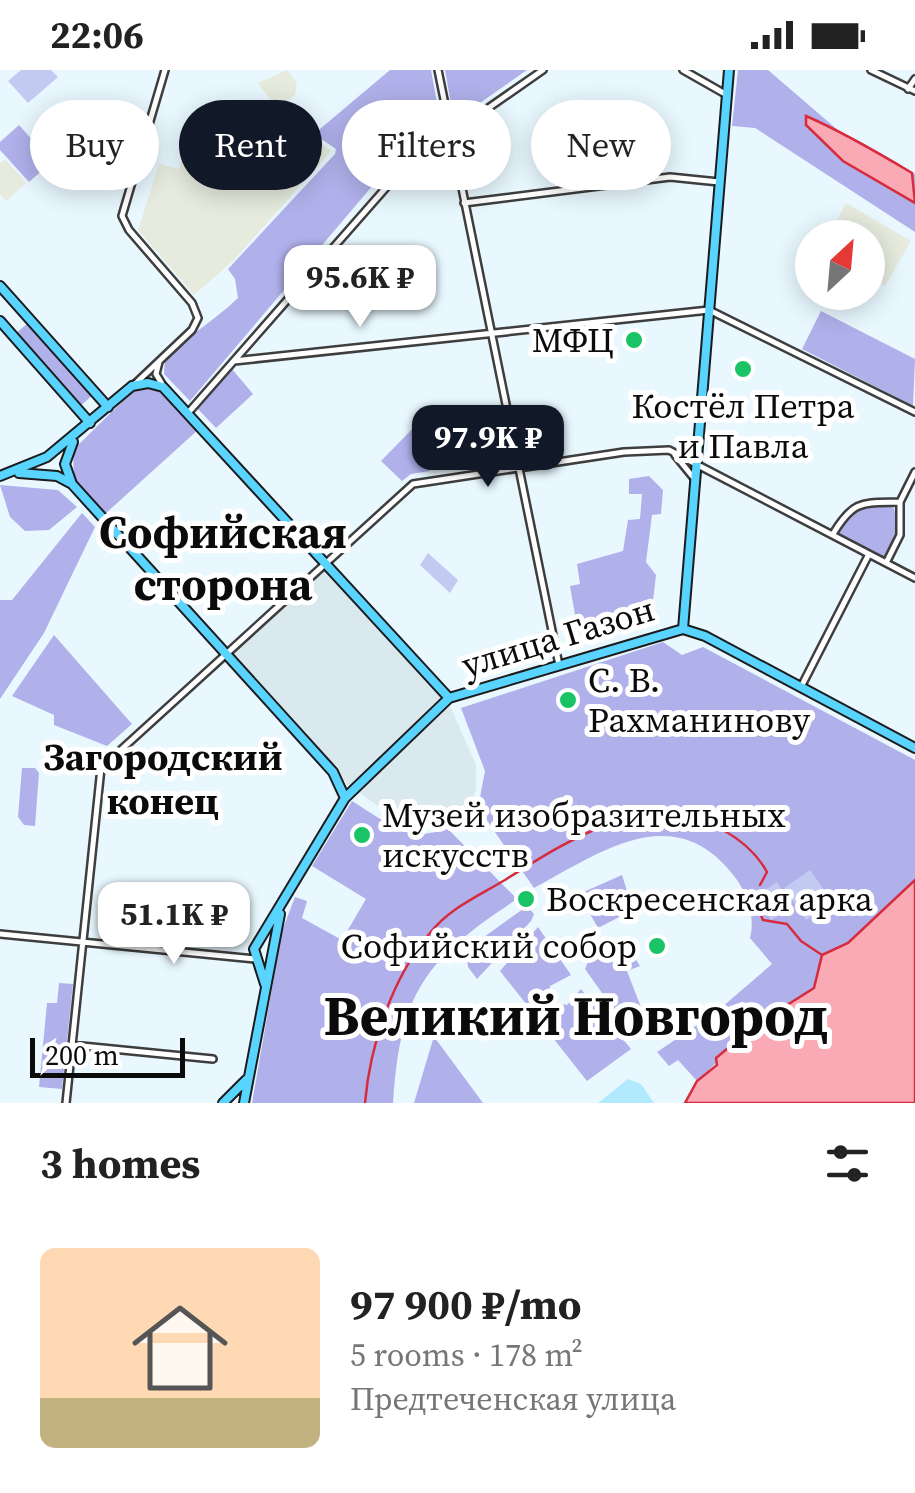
<!DOCTYPE html>
<html lang="en">
<head>
<meta charset="utf-8">
<style>
  body { margin:0; font-family:"Source Serif 4",serif; background:#f6f6f6; color:#222; height:100vh; display:flex; flex-direction:column; font-size:38px; white-space:nowrap }
  * { box-sizing:border-box; margin:0 }
  p { font-size:32px; color:#767676 }
  .icon { flex:none; width:55px; height:55px; fill:none; stroke:currentColor; stroke-width:2; stroke-linecap:round; stroke-linejoin:round }
  .map { position:relative; height:1033px; overflow:hidden }
  .side { display:flex; flex-direction:column; background:#fff; flex:1 }
  .side>* { flex:none }
  .hud { position:absolute; left:30px; top:30px; width:855px; height:90px; display:flex; gap:20px }
  .needle { width:65px; rotate:26deg }
  .controls { position:absolute; left:795px; top:150px; display:grid; gap:20px }
  .controls a { display:grid; place-items:center; width:90px; height:90px; border-radius:50%; background:#fff; box-shadow:0 5px 25px #0003; font-size:50px }
  .scale { position:absolute; left:30px; bottom:25px; width:155px; box-sizing:border-box; padding-left:10px; border:5px solid #0b0b0b; border-top:0; font-size:28px; line-height:35px; white-space:nowrap; color:#0b0b0b; -webkit-text-stroke:8px #fff; paint-order:stroke }
  .price { position:absolute; translate:-50% -85px; padding:0 22px; border-radius:20px; background:#fff; color:#222; font-size:32px; line-height:65px; filter:drop-shadow(0 2px 5px #0008) }
  .price::after { content:''; position:absolute; left:50%; top:60px; width:30px; height:22px; margin-left:-15px; background:inherit; clip-path:polygon(0 0,100% 0,50% 100%) }
  .price.active { background:#111827; color:#fff }
  ul { padding:0; list-style:none }
  li { display:flex; align-items:center; gap:30px; height:250px; padding:0 40px }
  li+li { border-top:2px solid #e0e0e0 }
  li span { display:grid; place-items:center; flex:none; width:280px; height:200px; border-radius:15px; color:#555 }
  li>.icon { margin-inline-start:auto }
  span .icon { width:120px; height:120px; fill:#fffc; stroke-width:1 }
  li b { font-size:42px }
  h2 { display:flex; justify-content:space-between; align-items:center; height:120px; padding:0 40px; font-size:42px }
  .pill { padding:0 35px; border-radius:45px; background:#fff; box-shadow:0 5px 25px #0003; font-size:35px; line-height:90px }
  .pill.active { background:#111827; color:#fff }
  .status { display:flex; justify-content:space-between; align-items:center; height:70px; padding:0 50px; background:#fff; direction:ltr }
  .status svg { height:28px; fill:currentColor }
  .map>svg:first-child { display:block }
  .industrial { fill:#e6ebde }
  .green { fill:#b0b1eb }
  .sand { fill:#b1e9fe }
  .pitch { fill:#c3caf2 }
  .plaza { fill:#d9e9ee }
  .water { fill:#faaab4; stroke:#d62c3d; stroke-width:2.5 }
  .lines { fill:none; stroke-linecap:round; stroke-linejoin:round }
  .stream { stroke:#d62c3d; stroke-width:2.5 }
  .minor-casing { stroke:#3e3e3e; stroke-width:10 }
  .major-casing { stroke:#1c1c1c; stroke-width:12 }
  .minor { stroke:#fff; stroke-width:5 }
  .major { stroke:#59d4ff; stroke-width:8 }
  .poi-dot { fill:#1bc367; stroke:#fff; stroke-width:4 }
  .labels { text-anchor:middle; dominant-baseline:central; stroke-width:10; stroke-linejoin:round; paint-order:stroke }
  .poi-label { font-size:35px; fill:#0b0b0b; stroke:#fff; text-anchor:start }
  .street-label { font-size:35px; fill:#0b0b0b; stroke:#fff }
  .neighbourhood-label { font-size:38px; font-weight:bold; fill:#0b0b0b; stroke:#fff }
  .district-label { font-size:45px; font-weight:bold; fill:#0b0b0b; stroke:#fff }
  .town-label { font-size:55px; font-weight:bold; fill:#0b0b0b; stroke:#fff }
</style>
</head>
<body>
<div class="status"><b>22:06</b><svg viewBox="0 0 49 12"><path d="M0 12V9h3v3zM5 12V6h3v6zM10 12V3h3v9zM15 12V0h3v12zM26 1h20v11H26zM47 4h2v5h-2z"/></svg></div>
<div class="map">
<svg width="915" height="1033" viewBox="0 0 915 1033">
  <rect width="100%" height="100%" fill="#e9f8ff"/>
  <path class="industrial" d="M287,0L297,13L295,25L278,39L331,81L233,191L194,225L138,160L159,94L179,99L197,38L265,52L277,38L258,13Z
    M5,89L26,113L6,131L0,124V93Z
    M846,133L911,171L885,216L868,207V168L828,167Z"/>
  <path class="green" d="M390,0H431L442,61L379,108L190,331L164,304L165,288C189,265 214,251 238,228L235,209L228,199L335,84L336,79L314,64Z
    M445,0H527L454,51Z
    M738,0H768L839,61L915,104V162L755,58L732,56Z
    M19,55L52,92L29,112L0,80V72Z
    M821,241L915,289L913,336L802,279Z
    M29,252L93,325L79,337L14,265Z
    M232,299L253,324L216,358L197,338Z
    M148,317L162,321L199,359L105,444L74,409L73,380L135,319Z
    M419,352L430,401L411,404L402,411L381,391Z
    M649,406L663,420L661,444L652,445L646,492L656,505L653,531L577,556L570,516L580,514L577,494L623,481L628,450L640,449L642,424H629V409Z
    M0,415L58,420L77,437L49,460L25,461L10,447Z
    M880,434L894,438L899,458L884,487L838,463L856,440Z
    M82,443L95,457L44,563L0,629V530H12Z
    M54,565L132,654L107,676L54,655V645L12,626Z
    M663,572L682,585L703,577L915,690V810L848,873L822,885L814,918L757,954L697,1011L678,990L669,996L657,982L715,943L772,894L750,868C755,849 749,825 734,806C674,728 601,782 534,818L478,738L485,701L461,638Z
    M22,698H35L39,703L35,756L24,755L18,747Z
    M352,731C383,750 410,775 447,758L517,829C426,889 400,921 393,1033H252L282,861L295,827L307,831L302,848L342,870L366,829L312,796Z
    M622,805L633,840L598,858L579,824Z
    M527,836L534,844L531,851L477,909L468,897L466,880Z
    M538,857L571,905L550,916V932L567,935L581,919L631,979L587,1011L500,901Z
    M626,874L640,896L627,901L644,945L629,961L585,899L588,892Z
    M59,913L73,914L62,1019L39,1017L47,933H57Z
    M434,966L435,968L483,1033H414Z"/>
  <path class="sand" d="M628,1009L641,1014L654,1033H598Z"/>
  <path class="pitch" d="M21,0H51L58,7L28,33L8,11Z
    M428,483L458,510L450,523L420,495Z
    M810,800L832,831L806,850L784,818Z
    M777,812L792,836L771,850L756,826Z"/>
  <path class="plaza" d="M325,498L446,627L476,695V720L467,740L450,751L424,758L395,747L349,716L230,583Z"/>
  <path class="water" d="M806,46C843,62 877,82 912,103L915,133L843,91L806,55Z
    M915,810V1033H685L697,1011L717,995L716,988L757,954L814,918L822,885L848,873Z"/>
  <g class="lines">
    <path class="stream" d="M758,838L763,850L787,854L801,871L822,885
      M365,1033C370,975 392,908 430,863C450,838 478,826 505,810C568,770 651,716 723,760C741,770 757,784 767,802L760,815"/>
    <g class="minor-casing">
      <path id="minor" d="M438,0L559,595
        M683,0L727,25
        M871,0L915,21
        M908,19L915,9
        M464,133L670,107L719,112
        M234,291L709,240L915,342
        M159,292L156,304L162,314
        M136,313L192,260L198,248L192,233L129,160L122,146L165,0
        M188,343L405,96L543,0
        M675,385L693,407
        M833,464C854,429 863,433 900,432
        M886,493L900,465V432L915,402
        M801,617L869,484
        M0,864L255,889
        M72,975L213,989
        M66,1033L101,698L413,414L624,382L669,380L915,508"/>
    </g>
    <g class="major-casing">
      <path id="major" d="M0,216L108,337
        M0,251L90,353
        M73,372L65,394L72,414L333,702L345,728
        M19,403L57,406L72,414
        M0,406L47,387L132,316L148,313L163,317L449,628
        M683,559L729,0
        M265,914L254,879L345,728L449,628L683,559L705,566L915,678
        M223,1033L246,1010
        M244,1033L280,844"/>
    </g>
    <use href="#minor" class="minor"/>
    <use href="#major" class="major"/>
  </g>
  <g class="poi-dot">
    <circle cx="634" cy="270" r="10"/>
    <circle cx="743" cy="299" r="10"/>
    <circle cx="568" cy="630" r="10"/>
    <circle cx="362" cy="765" r="10"/>
    <circle cx="526" cy="829" r="10"/>
    <circle cx="657" cy="876" r="10"/>
  </g>
  <g class="labels">
    <g class="poi-label">
      <text x="614" y="270" text-anchor="end">МФЦ</text>
      <text x="743" y="336" text-anchor="middle">Костёл Петра<tspan x="743" dy="40">и Павла</tspan></text>
      <text x="588" y="610">С. В.<tspan x="588" dy="40">Рахманинову</tspan></text>
      <text x="382" y="745">Музей изобразительных<tspan x="382" dy="40">искусств</tspan></text>
      <text x="546" y="829">Воскресенская арка</text>
      <text x="637" y="876" text-anchor="end">Софийский собор</text>
    </g>
    <g class="street-label">
      <text transform="translate(558 567) rotate(-17)">улица Газон</text>
    </g>
    <g class="neighbourhood-label">
      <text x="163" y="687">Загородский<tspan x="163" dy="44">конец</tspan></text>
    </g>
    <g class="district-label">
      <text x="223" y="462">Софийская<tspan x="223" dy="52">сторона</tspan></text>
    </g>
    <g class="town-label">
      <text x="576" y="945">Великий Новгород</text>
    </g>
  </g>
</svg>
<div class="controls">
<a><svg class="needle" viewBox="-14 -14 28 28"><path d="M0-13l5 13h-10z" fill="#e53935"/><path d="M0 13l5-13h-10z" fill="#767676"/></svg></a>
</div>
<div class="scale">200 m</div>
<b class="price" style="left:360px;top:260px">95.6K ₽</b>
<b class="price active" style="left:488px;top:420px">97.9K ₽</b>
<b class="price" style="left:174px;top:897px">51.1K ₽</b>
<div class="hud">
<a class="pill">Buy</a>
<a class="pill active">Rent</a>
<a class="pill">Filters</a>
<a class="pill">New</a>
</div>
</div>
<section class="side">
<h2>3 homes<svg class="icon" aria-label="filters" viewBox="0 0 24 24"><path d="M4 7h16M4 17h16"/><circle cx="9" cy="7" r="2"/><circle cx="15" cy="17" r="2"/></svg></h2>
<ul>
<li><span style="background:linear-gradient(#ffd9b3 75%,#c2b280 0)"><svg class="icon" aria-label="home" viewBox="0 0 24 24"><path d="M3 11l9-7 9 7M6 9v11h12V9"/></svg></span><div><b>97 900 ₽/mo</b><p>5 rooms · 178 m²</p><p>Предтеченская улица</p></div></li>
</ul>
</section>
</body>
</html>
